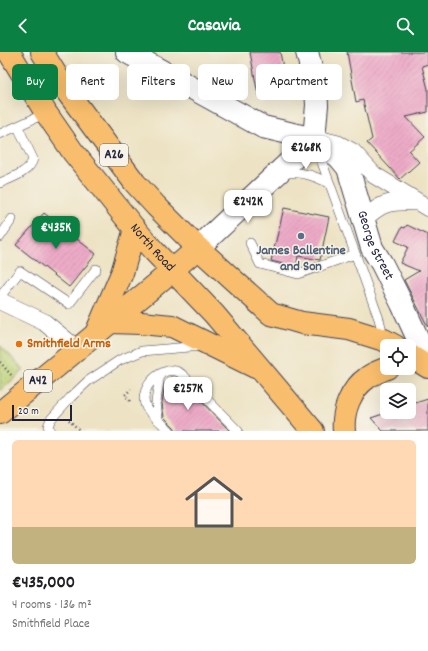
<!DOCTYPE html>
<html lang="en">
<head>
<meta charset="utf-8">
<style>
  body { margin:0; font-family:Dekko,sans-serif; background:#f6f6f6; color:#202124; height:100vh; display:flex; flex-direction:column; font-size:15px; white-space:nowrap }
  * { box-sizing:border-box; margin:0 }
  p { font-size:13px; color:#757577 }
  .icon { flex:none; width:22px; height:22px; fill:none; stroke:currentColor; stroke-width:2; stroke-linecap:round; stroke-linejoin:round }
  .map { position:relative; height:379px; overflow:hidden }
  .sheet { display:flex; flex-direction:column; background:#fff; flex:1 }
  .sheet>* { flex:none }
  .guide { position:absolute; left:12px; top:12px; width:404px; height:36px; display:flex; gap:8px }
  .controls { position:absolute; left:380px; top:287px; display:grid; gap:8px }
  .controls a { display:grid; place-items:center; width:36px; height:36px; border-radius:6px; background:#fff; box-shadow:0 4px 16px #0002; font-size:20px }
  .scale { position:absolute; left:12px; bottom:10px; width:60px; box-sizing:border-box; padding-left:4px; border:2px solid #22223b; border-top:0; font-size:11px; line-height:14px; white-space:nowrap; color:#22223b; -webkit-text-stroke:3px #f7f3e8; paint-order:stroke }
  .price { position:absolute; translate:-50% -34px; padding:0 9px; border-radius:8px; background:#fff; color:#222; font-size:13px; line-height:26px; filter:drop-shadow(0 1px 2px #0008) }
  .price::after { content:''; position:absolute; left:50%; top:24px; width:12px; height:9px; margin-left:-6px; background:inherit; clip-path:polygon(0 0,100% 0,50% 100%) }
  .price.active { background:#0b8043; color:#fff }
  ul { padding:0; list-style:none }
  li { display:grid; align-content:center; gap:8px; height:212px; padding:0 12px }
  li+li { border-top:1px solid #e0e0e0 }
  li span { display:grid; place-items:center; height:124px; border-radius:6px; color:#555 }
  li>.icon { margin-inline-start:auto }
  span .icon { width:72px; height:72px; fill:#fffc; stroke-width:1 }
  li b { font-size:17px }
  .pill { padding:0 14px; border-radius:6px; background:#fff; box-shadow:0 4px 16px #0002; font-size:14px; line-height:36px }
  .pill.active { background:#0b8043; color:#fff }
  header { display:flex; justify-content:space-between; align-items:center; height:52px; padding:0 12px; background:#0b8043; color:#fff; font-size:18px; font-weight:700 }
  .map>svg:first-child { display:block }
  .grass { fill:url(#grass-dots); stroke:#707a58 }
  .building { fill:url(#building-hatch) }
  .lines { fill:none; stroke-linecap:round; stroke-linejoin:round }
  .service-casing { stroke:#403f50; stroke-width:10 }
  .minor-casing { stroke:#403f50; stroke-width:18 }
  .tertiary-casing { stroke:#403f50; stroke-width:24 }
  .primary-casing { stroke:#403f50; stroke-width:24 }
  .path { stroke:#403f50; stroke-width:2.5; stroke-dasharray:1 3; stroke-linecap:butt }
  .service { stroke:#fff; stroke-width:9 }
  .minor { stroke:#fff; stroke-width:17 }
  .tertiary { stroke:#fff; stroke-width:22 }
  .primary { stroke:#f9be6d; stroke-width:22 }
  .service-dot { fill:#5c6f8a; stroke:#f7f3e8; stroke-width:1.5 }
  .food-dot { fill:#e8710a; stroke:#f7f3e8; stroke-width:1.5 }
  .labels { text-anchor:middle; dominant-baseline:central; stroke-width:3; stroke-linejoin:round; paint-order:stroke }
  .shield { fill:#f7f3e8; stroke:#62616f; stroke-width:1 }
  .shield-label { font-size:13px; font-weight:bold; fill:#22223b }
  .street-label { font-size:14px; fill:#22223b; stroke:#f7f3e8 }
  .service-label { font-size:14px; font-weight:bold; fill:#4e5e75; stroke:#f7f3e8 }
  .food-label { font-size:14px; font-weight:bold; fill:#c56008; stroke:#f7f3e8; text-anchor:start }
</style>
</head>
<body>
<header><svg class="icon" aria-label="back" viewBox="0 0 24 24"><path d="M15 5l-7 7 7 7"/></svg>Casavia<svg class="icon" aria-label="search" viewBox="0 0 24 24"><circle cx="10" cy="10" r="6"/><path d="M15 15l6 6"/></svg></header>
<div class="map">
<svg width="428" height="379" viewBox="0 0 428 379">
  <defs>
    <pattern id="grass-dots" width="8" height="8" patternUnits="userSpaceOnUse"><rect width="8" height="8" fill="#bdd275"/><path d="M2 2h.1M6 6h.1" fill="none" stroke="#a2b466" stroke-width="1.8" stroke-linecap="round"/></pattern>
    <pattern id="building-hatch" width="6" height="6" patternUnits="userSpaceOnUse"><rect width="6" height="6" fill="#edabc7"/><path d="M-1 1l2-2M0 6l6-6M5 7l2-2" fill="none" stroke="#cb93ac"/></pattern>
  </defs>
  <rect width="100%" height="100%" fill="#f7f3e8"/>
  <filter id="ink" filterUnits="userSpaceOnUse"><feTurbulence type="fractalNoise" baseFrequency=".025" numOctaves="2"/><feDisplacementMap in="SourceGraphic" scale="8" xChannelSelector="R" yChannelSelector="G"/><feConvolveMatrix kernelMatrix="1 2 1 2 8 2 1 2 1" color-interpolation-filters="sRGB"/></filter>
  <filter id="wash" filterUnits="userSpaceOnUse"><feTurbulence type="fractalNoise" baseFrequency=".012" numOctaves="4" result="noise"/><feDisplacementMap in="SourceGraphic" scale="16" xChannelSelector="R" yChannelSelector="G"/><feGaussianBlur stdDeviation="0.9" result="paint"/><feColorMatrix in="noise" values="0 0 0 0 0 0 0 0 0 0 0 0 0 0 0 0 0 1.4 0 .05"/><feComposite in="paint" operator="in"/></filter>
  <g filter="url(#wash)">
    <rect width="100%" height="100%" fill="#ede3c4"/>
    <path class="grass" d="M0,293L24,318L0,339Z"/>
    <g id="blocks">
      <path class="building" d="M250,0H280L287,38L258,43Z
        M347,0H428V12L422,14L428,37V60L406,65L425,85L409,99L419,110L400,127L367,91L372,87L363,48L356,50Z
        M284,156L329,165L320,208L298,204L296,215L271,209Z
        M44,161L96,202L69,235L16,193Z
        M407,173L428,183V275L404,228L419,219L400,211L408,195L395,189L402,175L405,176Z
        M172,325L187,340L190,338L230,379H177L174,375L164,365L162,351L165,332Z
        M428,347V379H383L371,366L389,360H409V353Z"/>
    </g>
  </g>
  <g filter="url(#ink)">
    <use href="#blocks" fill-opacity="0" stroke="#403f50" stroke-width="1"/>
    <g class="lines">
      <g class="service-casing">
        <path id="service" d="M0,82L46,61
          M316,94L379,267L384,287
          M283,122C300,118 314,124 329,131
          M0,131C11,126 30,120 33,107L18,75
          M0,185L12,167
          M250,191L260,212L298,222L355,202
          M0,245L20,219L69,252L96,217
          M158,367L156,350L160,322
          M50,379L48,374L51,367L70,346L88,329L120,308L142,299L201,294
          M170,379C165,374 148,360 146,355C138,338 158,315 176,319C179,320 182,322 184,324L238,379"/>
      </g>
      <g class="minor-casing">
        <path id="minor" d="M322,88L338,92L353,100L374,123L428,156
          M363,168C382,150 390,149 415,150
          M0,249L44,270L77,297"/>
      </g>
      <g class="tertiary-casing">
        <g id="tertiary">
          <path id="s1" d="M127,0L263,75L314,87L339,105L348,116L372,196L382,212L402,252L428,309"/>
          <path d="M198,196L314,87L317,53L316,36L307,0"/>
        </g>
      </g>
      <g class="primary-casing">
        <g id="primary">
          <path id="s2" d="M9,0L46,61L73,100L135,177L153,198L214,262L313,379"/>
          <path d="M42,0L65,37L135,131L156,154L198,196L271,262L302,271L349,277L384,288L395,294"/>
          <path d="M109,270L141,271L172,274L255,315"/>
          <path d="M97,279L122,221L135,177"/>
          <path d="M409,303L428,315"/>
          <path d="M0,361L153,235L198,196"/>
          <path d="M344,379C342,359 351,337 367,326C373,321 381,319 387,316"/>
        </g>
      </g>
      <path class="path" d="M0,310L12,324
        M130,349L125,343L131,337
        M69,368L80,379"/>
      <use href="#service" class="service"/>
      <use href="#minor" class="minor"/>
      <use href="#tertiary" class="tertiary"/>
      <use href="#primary" class="primary"/>
    </g>
  </g>
  <circle class="service-dot" cx="301" cy="184" r="4"/>
  <circle class="food-dot" cx="19" cy="292" r="4"/>
  <g class="labels">
    <g class="shield">
      <rect x="100" y="92" width="28" height="22" rx="3"/>
      <rect x="24" y="318" width="28" height="22" rx="3"/>
    </g>
    <g class="shield-label">
      <text x="114" y="103">A26</text>
      <text x="38" y="329">A42</text>
    </g>
    <g class="street-label">
      <text stroke="none"><textPath href="#s1" startOffset="335">George Street</textPath></text>
      <text stroke="none"><textPath href="#s2" startOffset="243">North Road</textPath></text>
    </g>
    <g class="service-label">
      <text x="301" y="199">James Ballentine<tspan x="301" dy="16">and Son</tspan></text>
    </g>
    <g class="food-label">
      <text x="27" y="292">Smithfield Arms</text>
    </g>
  </g>
</svg>
<div class="controls">
<a><svg class="icon" aria-label="locate" viewBox="0 0 24 24"><circle cx="12" cy="12" r="6"/><path d="M12 2v4M12 18v4M2 12h4M18 12h4"/></svg></a>
<a><svg class="icon" aria-label="layers" viewBox="0 0 24 24"><path d="M12 4l9 5-9 5-9-5zM3 14l9 5 9-5"/></svg></a>
</div>
<div class="scale">20 m</div>
<b class="price" style="left:306px;top:118px">€268K</b>
<b class="price" style="left:248px;top:172px">€242K</b>
<b class="price active" style="left:56px;top:198px">€435K</b>
<b class="price" style="left:188px;top:359px">€257K</b>
<div class="guide">
<a class="pill active">Buy</a>
<a class="pill">Rent</a>
<a class="pill">Filters</a>
<a class="pill">New</a>
<a class="pill">Apartment</a>
</div>
</div>
<section class="sheet">
<ul>
<li><span style="background:linear-gradient(#ffd9b3 70%,#c2b280 0)"><svg class="icon" aria-label="home" viewBox="0 0 24 24"><path d="M3 11l9-7 9 7M6 9v11h12V9"/></svg></span><div><b>€435,000</b><p>4 rooms · 136 m²</p><p>Smithfield Place</p></div></li>
</ul>
</section>
</body>
</html>
